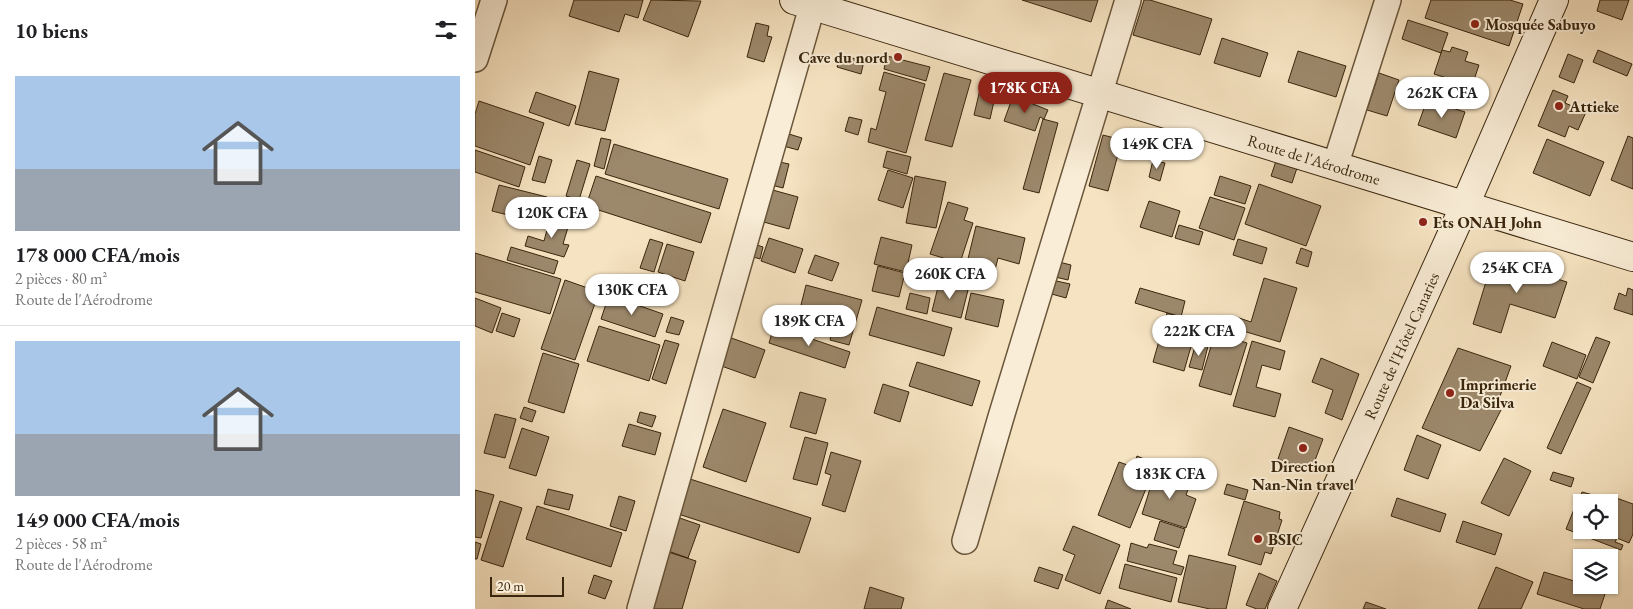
<!DOCTYPE html>
<html lang="fr">
<head>
<meta charset="utf-8">
<style>
  body { margin:0; font-family:"EB Garamond",serif; background:#f2f2f2; color:#202124; height:100vh; display:flex; flex-direction:column; font-size:19px; white-space:nowrap }
  * { box-sizing:border-box; margin:0 }
  p { font-size:16px; color:#757577 }
  .icon { flex:none; width:28px; height:28px; fill:none; stroke:currentColor; stroke-width:2; stroke-linecap:round; stroke-linejoin:round }
  .map { position:relative; flex:1; overflow:hidden }
  .details { display:flex; flex-direction:column; background:#fff; width:475px }
  .details>* { flex:none }
  .fabs { position:absolute; left:1098px; top:494px; display:grid; gap:10px }
  .fabs a { display:grid; place-items:center; width:45px; height:45px; border-radius:0px; background:#fff; box-shadow:0 1px 4px #0004; font-size:25px }
  .scale { position:absolute; left:15px; bottom:12px; width:74px; box-sizing:border-box; padding-left:5px; border:2px solid #3a260d; border-top:0; font-size:14px; line-height:18px; white-space:nowrap; color:#3a260d; -webkit-text-stroke:4px #f9edd7; paint-order:stroke }
  .price { position:absolute; translate:-50% -42px; padding:0 11px; border-radius:18px; background:#fff; color:#222; font-size:16px; line-height:32px; filter:drop-shadow(0 1px 2px #0008) }
  .price::after { content:''; position:absolute; left:50%; top:30px; width:15px; height:11px; margin-left:-8px; background:inherit; clip-path:polygon(0 0,100% 0,50% 100%) }
  .price.on { background:#8f2418; color:#fff }
  ul { padding:0; list-style:none }
  li { display:grid; align-content:center; gap:10px; height:265px; padding:0 15px }
  li+li { border-top:1px solid #e0e0e0 }
  li span { display:grid; place-items:center; height:155px; border-radius:0px; color:#555 }
  li>.icon { margin-inline-start:auto }
  span .icon { width:90px; height:90px; fill:#fffc; stroke-width:1 }
  li b { font-size:21px }
  h2 { display:flex; justify-content:space-between; align-items:center; height:60px; padding:0 15px; font-size:21px }
  main { display:flex; flex:1; min-height:0 }
  .map>svg:first-child { display:block }
  .building { fill:#9c886b; stroke:#3a260d }
  .lines { fill:none; stroke-linecap:round; stroke-linejoin:round }
  .street-casing { stroke:#69553a; stroke-width:28 }
  .secondary-casing { stroke:#3a260d; stroke-width:30 }
  .street { stroke:#f9edd7; stroke-width:25 }
  .secondary { stroke:#f9edd7; stroke-width:28 }
  .poi-dot { fill:#8f2418; stroke:#f9edd7; stroke-width:2 }
  .labels { text-anchor:middle; dominant-baseline:central; stroke-width:4; stroke-linejoin:round; paint-order:stroke }
  .poi-label { font-size:16px; font-weight:bold; fill:#3a260d; stroke:#f9edd7; text-anchor:start }
  .street-label { font-size:16px; fill:#3a260d; stroke:#f9edd7 }
</style>
</head>
<body>
<main>
<section class="details">
<h2>10 biens<svg class="icon" aria-label="filters" viewBox="0 0 24 24"><path d="M4 7h16M4 17h16"/><circle cx="9" cy="7" r="2"/><circle cx="15" cy="17" r="2"/></svg></h2>
<ul>
<li><span style="background:linear-gradient(#a9c7e8 60%,#9aa5b1 0)"><svg class="icon" aria-label="home" viewBox="0 0 24 24"><path d="M3 11l9-7 9 7M6 9v11h12V9"/></svg></span><div><b>178 000 CFA/mois</b><p>2 pièces · 80 m²</p><p>Route de l'Aérodrome</p></div></li>
<li><span style="background:linear-gradient(#a9c7e8 60%,#9aa5b1 0)"><svg class="icon" aria-label="home" viewBox="0 0 24 24"><path d="M3 11l9-7 9 7M6 9v11h12V9"/></svg></span><div><b>149 000 CFA/mois</b><p>2 pièces · 58 m²</p><p>Route de l'Aérodrome</p></div></li>
</ul>
</section>
<div class="map">
<svg width="1158" height="609" viewBox="0 0 1158 609">
  <rect width="100%" height="100%" fill="#f6e3c1"/>
  <filter id="stains"><feTurbulence type="fractalNoise" baseFrequency=".004" numOctaves="4"/><feColorMatrix values="0 0 0 0 .2 0 0 0 0 .09 0 0 0 0 .02 0 0 0 .5 -.17"/></filter>
  <radialGradient id="worn" r=".72"><stop offset=".6" stop-color="#630" stop-opacity="0"/><stop offset="1" stop-color="#630" stop-opacity=".3"/></radialGradient>
  <path class="building" d="M99,0H168L163,18L150,14L144,32L94,16Z
    M176,0L226,1L213,37L168,20Z
    M547,0H623L616,22Z
    M669,0H675L737,19L725,55L658,35Z
    M956,0H1035L1048,4L1034,46L950,18Z
    M1125,0H1154L1147,20L1122,11Z
    M933,20L973,33L966,53L927,39Z
    M281,23L294,26L292,36L297,37L289,62L272,57Z
    M747,38L793,53L785,77L739,63Z
    M977,47L993,52L990,61L1004,65L997,86L959,74L967,50L975,52Z
    M1123,50L1157,64L1152,76L1118,62Z
    M823,51L871,66L861,97L813,82Z
    M1093,54L1108,60L1099,83L1084,77Z
    M365,55L389,61L386,74L362,67Z
    M412,56L455,67L451,81L409,69Z
    M114,71L144,79L130,131L100,124Z
    M409,72L450,84L431,153L393,142L396,128L401,130L411,92L404,90Z
    M469,73L496,80L477,147L450,140Z
    M904,73L924,80L912,116L892,110Z
    M541,82L557,87L554,96L538,91Z
    M506,85L522,88L515,119L499,115Z
    M1078,90L1093,96L1090,103L1111,112L1103,130L1094,126L1090,137L1063,126Z
    M61,92L101,106L94,126L54,112Z
    M538,96L573,110L569,119L565,117L560,131L529,121Z
    M952,100L990,112L981,138L943,125Z
    M4,101L69,123L55,165L0,146V114Z
    M374,117L387,120L383,135L370,131Z
    M568,119L583,123L564,193L548,189Z
    M304,131L327,138L323,150L301,144Z
    M628,135L647,140L633,191L614,186Z
    M1153,136L1158,138V189L1136,180Z
    M126,138L136,140L129,169L119,166Z
    M1072,139L1129,162L1115,196L1058,173Z
    M139,144L253,179L244,209L130,174Z
    M0,150L50,167L44,187L0,172Z
    M412,151L436,157L432,174L408,167Z
    M64,156L77,160L70,183L57,180Z
    M102,160L115,164L104,200L91,196Z
    M295,160L314,164L308,188L289,183Z
    M678,160L690,163L685,181L674,177Z
    M801,161L822,168L817,183L796,176Z
    M413,170L438,178L428,208L403,200Z
    M121,176L236,213L226,243L111,206Z
    M440,176L471,182L461,228L431,223Z
    M745,176L776,186L770,204L739,195Z
    M784,184L846,206L831,246L770,224Z
    M24,185L72,197L65,223L17,211Z
    M294,189L323,197L314,229L285,221Z
    M735,197L770,208L759,240L724,228Z
    M674,201L705,211L697,237L665,227Z
    M473,202L493,208L489,220L498,223L485,263L455,254Z
    M75,219L94,224L88,244L94,245L89,257L50,246L53,236L69,241Z
    M704,225L728,232L724,245L700,238Z
    M501,226L550,238L544,264L523,258L519,274L491,267Z
    M406,237L437,245L431,272L399,264Z
    M294,238L328,249L320,273L286,261Z
    M175,239L188,243L179,272L165,268Z
    M763,239L792,248L787,264L758,255Z
    M273,242L288,247L285,259L269,254Z
    M192,244L219,252L210,281L183,272Z
    M36,247L83,261L79,274L32,260Z
    M826,248L837,252L833,267L821,263Z
    M0,253L86,279L75,314L0,292Z
    M340,255L364,263L357,281L333,273Z
    M1018,259L1092,282L1080,318L1035,304L1026,333L998,324Z
    M580,261L596,265L593,280L576,276Z
    M403,266L430,273L424,297L397,291Z
    M789,278L822,288L805,342L758,328L761,317L776,322Z
    M90,280L124,292L100,360L66,349Z
    M577,280L595,284L591,298L573,293Z
    M464,283L493,290L486,318L457,311Z
    M331,285L387,300L374,345L355,340L361,315L326,305Z
    M665,288L710,301L706,317L660,303Z
    M1153,288L1158,290V315L1139,309L1144,293L1151,296Z
    M435,293L455,298L452,314L431,309Z
    M496,293L529,300L523,327L490,319Z
    M134,295L188,314L180,337L126,319Z
    M0,298L26,308L17,333L0,326Z
    M402,307L477,328L469,356L394,335Z
    M27,313L45,319L39,337L21,331Z
    M692,313L723,322L709,371L678,362Z
    M196,317L209,321L204,335L191,332Z
    M124,326L185,345L174,381L112,361Z
    M299,326L375,352L370,368L294,343Z
    M740,333L772,343L756,395L724,386Z
    M248,335L290,350L280,378L238,363Z
    M1121,337L1135,342L1118,383L1104,377Z
    M190,340L204,344L191,384L177,379Z
    M777,341L810,351L805,370L787,365L781,387L806,394L800,417L758,406Z
    M1077,342L1111,355L1102,379L1068,366Z
    M721,343L733,346L727,370L714,367Z
    M983,348L1036,366L1024,399L1014,396L1011,403L1026,410L1005,451L947,428Z
    M68,353L104,364L89,413L53,402Z
    M846,358L884,374L867,420L850,413L858,390L837,382Z
    M442,362L505,381L497,406L434,386Z
    M1102,382L1116,388L1086,454L1072,448Z
    M408,384L434,392L425,422L399,413Z
    M325,392L351,399L341,434L315,427Z
    M49,407L61,411L57,422L45,418Z
    M248,409L291,423L271,482L228,467Z
    M165,412L181,416L177,427L162,422Z
    M20,414L41,419L30,458L9,453Z
    M154,424L186,433L180,455L147,446Z
    M814,427L848,439L836,471L803,459Z
    M47,428L74,437L61,476L34,468Z
    M942,435L966,445L953,479L929,470Z
    M330,437L353,443L342,485L318,479Z
    M356,452L386,461L370,512L347,505L356,475L350,473Z
    M662,456L681,464L655,528L623,515L644,462L658,467Z
    M1029,458L1056,471L1034,516L1006,503Z
    M681,470L716,481L711,495L721,499L711,528L667,514Z
    M1078,472L1099,478L1096,487L1075,480Z
    M212,478L336,518L324,553L200,513Z
    M752,484L773,490L770,500L749,494Z
    M73,489L98,495L94,510L69,504Z
    M0,490L19,495L6,538L0,537Z
    M1107,492L1129,498L1128,502L1104,501Z
    M1133,495L1158,504V534L1154,543L1142,538L1140,542L1148,545L1146,550L1091,529L1102,502L1106,503V530H1134V502H1131Z
    M144,496L160,501L151,531L135,526Z
    M922,498L971,514L965,532L916,516Z
    M25,501L47,508L28,567L6,560Z
    M769,501L805,512L804,519L807,520L796,554L790,552L786,565L753,555Z
    M62,506L147,533L136,567L51,539Z
    M199,516L225,525L213,558L187,549Z
    M685,521L710,529L704,548L679,540Z
    M988,521L1027,534L1020,555L981,542Z
    M598,526L645,545L625,594L590,580L600,555L588,550Z
    M0,542L6,544L2,559H0Z
    M656,543L672,548L674,544L702,551L698,564L709,567L706,575L652,561Z
    M187,550L221,561L207,609H169Z
    M714,555L761,566L751,609H735L703,602Z
    M650,564L702,578L696,602L644,588Z
    M564,567L588,575L583,589L559,581Z
    M1021,567L1058,582L1046,609H1003Z
    M1069,572L1106,583V585L1131,591L1125,609H1109L1062,594Z
    M784,573L802,581L790,609H782L771,605Z
    M119,575L137,581L130,599L113,593Z
    M395,587L429,598L426,609H389Z
    M633,600L656,609H630Z
    M891,602L911,609H888Z"/>
  <g class="lines">
    <g class="street-casing">
      <path id="street" d="M0,59L19,0
        M860,166L913,0
        M490,541L526,417L653,0
        M165,609L339,0"/>
    </g>
    <g class="secondary-casing">
      <g id="secondary">
        <path id="s1" d="M319,0L1158,257"/>
        <path id="s2" d="M807,609L990,205L1079,0"/>
      </g>
    </g>
    <use href="#street" class="street"/>
    <use href="#secondary" class="secondary"/>
  </g>
  <g class="poi-dot">
    <circle cx="1000" cy="24" r="5"/>
    <circle cx="423" cy="57" r="5"/>
    <circle cx="1084" cy="106" r="5"/>
    <circle cx="948" cy="222" r="5"/>
    <circle cx="975" cy="393" r="5"/>
    <circle cx="828" cy="448" r="5"/>
    <circle cx="783" cy="539" r="5"/>
  </g>
  <g class="labels">
    <g class="poi-label">
      <text x="1010" y="24">Mosquée Sabuyo</text>
      <text x="413" y="57" text-anchor="end">Cave du nord</text>
      <text x="1094" y="106">Attieke</text>
      <text x="958" y="222">Ets ONAH John</text>
      <text x="985" y="384">Imprimerie<tspan x="985" dy="18">Da Silva</tspan></text>
      <text x="828" y="466" text-anchor="middle">Direction<tspan x="828" dy="18">Nan-Nin travel</tspan></text>
      <text x="793" y="539">BSIC</text>
    </g>
    <g class="street-label">
      <text stroke="none"><textPath href="#s1" startOffset="544">Route de l'Aérodrome</textPath></text>
      <text stroke="none"><textPath href="#s2" startOffset="289">Route de l'Hôtel Canaries</textPath></text>
    </g>
  </g>
  <rect width="100%" height="100%" filter="url(#stains)"/>
  <rect width="100%" height="100%" fill="url(#worn)"/>
</svg>
<div class="fabs">
<a><svg class="icon" aria-label="locate" viewBox="0 0 24 24"><circle cx="12" cy="12" r="6"/><path d="M12 2v4M12 18v4M2 12h4M18 12h4"/></svg></a>
<a><svg class="icon" aria-label="layers" viewBox="0 0 24 24"><path d="M12 4l9 5-9 5-9-5zM3 14l9 5 9-5"/></svg></a>
</div>
<div class="scale">20 m</div>
<b class="price on" style="left:550px;top:114px">178K CFA</b>
<b class="price" style="left:967px;top:119px">262K CFA</b>
<b class="price" style="left:682px;top:170px">149K CFA</b>
<b class="price" style="left:77px;top:239px">120K CFA</b>
<b class="price" style="left:1042px;top:294px">254K CFA</b>
<b class="price" style="left:475px;top:300px">260K CFA</b>
<b class="price" style="left:157px;top:316px">130K CFA</b>
<b class="price" style="left:334px;top:347px">189K CFA</b>
<b class="price" style="left:724px;top:357px">222K CFA</b>
<b class="price" style="left:695px;top:500px">183K CFA</b>
</div>
</main>
</body>
</html>
